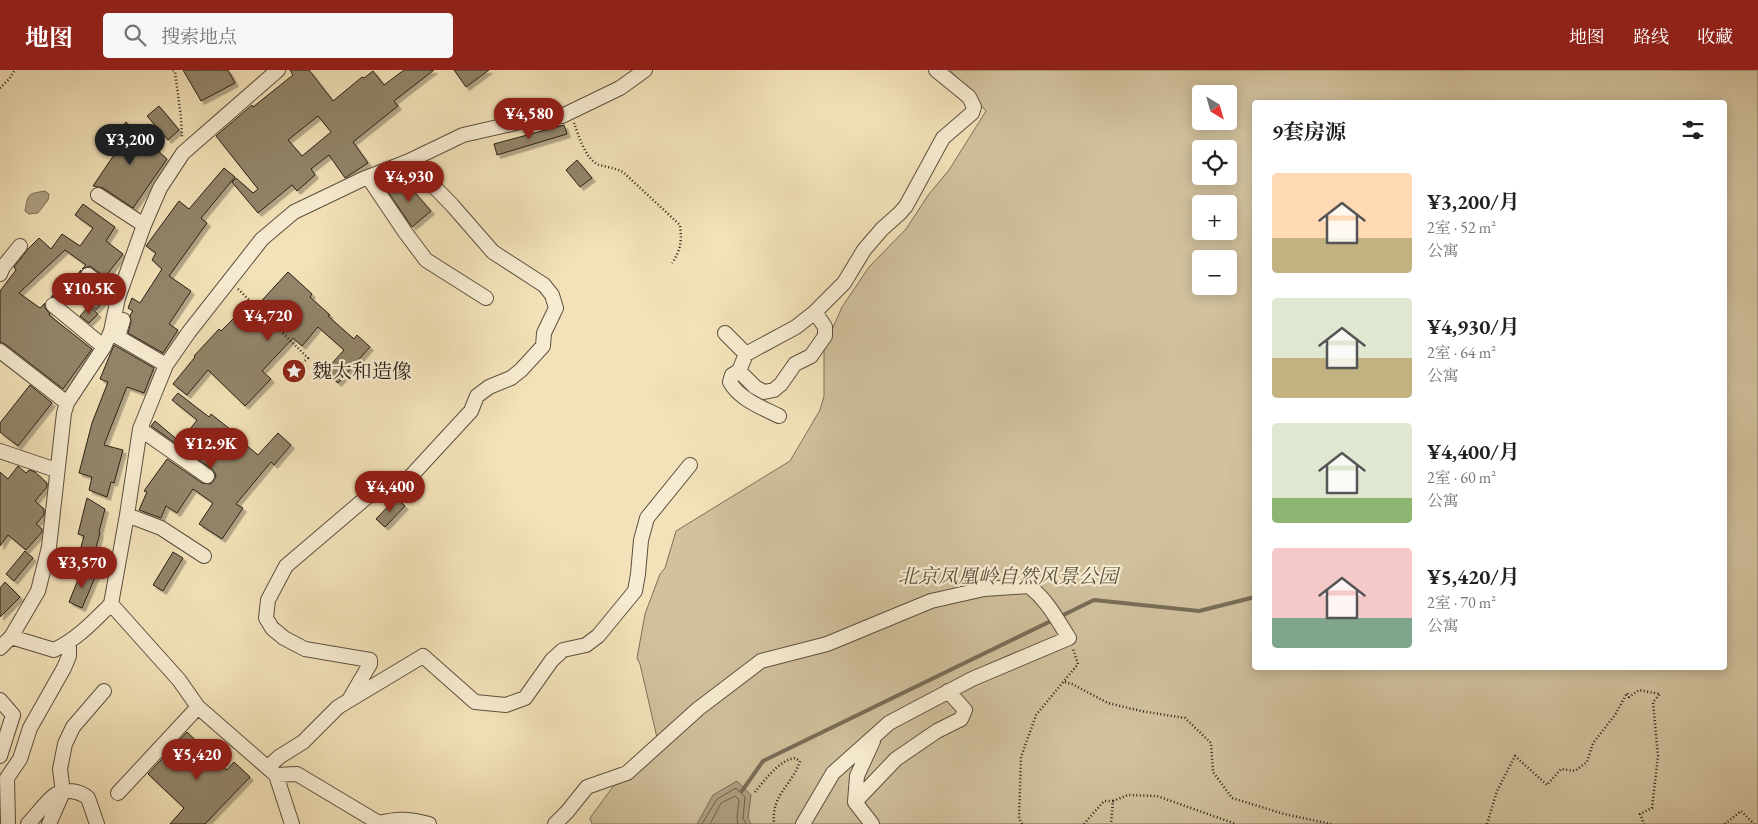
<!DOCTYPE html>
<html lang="zh">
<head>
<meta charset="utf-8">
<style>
  body { margin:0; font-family:"EB Garamond","Noto Serif SC",serif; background:#f6f6f6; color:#202124; height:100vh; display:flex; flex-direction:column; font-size:19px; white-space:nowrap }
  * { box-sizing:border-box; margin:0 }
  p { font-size:16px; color:#757577 }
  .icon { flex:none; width:28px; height:28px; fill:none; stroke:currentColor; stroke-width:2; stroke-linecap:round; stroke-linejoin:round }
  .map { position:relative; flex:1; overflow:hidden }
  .details { position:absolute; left:1252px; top:30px; width:475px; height:570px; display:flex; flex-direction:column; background:#fff; border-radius:5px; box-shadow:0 2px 12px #0003 }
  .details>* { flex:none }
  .needle { width:32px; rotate:143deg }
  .tools { position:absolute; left:1192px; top:15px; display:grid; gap:10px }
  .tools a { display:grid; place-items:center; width:45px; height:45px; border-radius:5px; background:#fff; box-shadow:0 2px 12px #0003; font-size:25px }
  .price { position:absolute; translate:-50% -42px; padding:0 11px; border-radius:18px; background:#8f2418; color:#fff; font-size:16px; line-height:32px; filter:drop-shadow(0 1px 2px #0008) }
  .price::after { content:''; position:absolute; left:50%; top:30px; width:15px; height:11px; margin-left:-8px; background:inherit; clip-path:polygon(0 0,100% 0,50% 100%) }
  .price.current { background:#222; color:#fff }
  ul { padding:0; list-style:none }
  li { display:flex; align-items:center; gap:15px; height:125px; padding:0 20px }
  li span { display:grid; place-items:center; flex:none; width:140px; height:100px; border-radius:5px; color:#555 }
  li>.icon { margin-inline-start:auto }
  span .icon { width:60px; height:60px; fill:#fffc; stroke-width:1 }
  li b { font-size:21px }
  h2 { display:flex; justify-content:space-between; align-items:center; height:60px; padding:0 20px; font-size:21px }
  header { display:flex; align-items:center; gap:30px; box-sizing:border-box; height:70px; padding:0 25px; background:#8f2418; color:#fff }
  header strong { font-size:24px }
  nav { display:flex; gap:28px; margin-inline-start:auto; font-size:18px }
  .search { width:350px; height:45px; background:#f6f6f6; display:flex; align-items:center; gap:12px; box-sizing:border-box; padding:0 18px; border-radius:5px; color:#757577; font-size:19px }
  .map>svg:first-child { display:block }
  .green { fill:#d1c19d; stroke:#7d705a; fill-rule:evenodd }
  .water { fill:#aea082; stroke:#796d57 }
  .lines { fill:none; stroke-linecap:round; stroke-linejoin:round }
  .shore { stroke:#6c604c; stroke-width:1 }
  .stream { stroke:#796d57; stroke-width:4 }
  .building { fill:#92856b; stroke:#292016; fill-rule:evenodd; filter:url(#shadow) }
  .minor-casing { stroke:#5c503f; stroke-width:16 }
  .path { stroke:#292016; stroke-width:2.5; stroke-dasharray:1 2.5; stroke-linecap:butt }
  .minor { stroke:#f7ecd2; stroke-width:14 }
  .labels { text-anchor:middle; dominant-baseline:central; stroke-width:4.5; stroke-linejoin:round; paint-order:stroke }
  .poi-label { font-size:20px; fill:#292016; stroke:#f7ecd2; text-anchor:start }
  .park-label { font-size:20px; font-style:italic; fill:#5b503e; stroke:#f7ecd2 }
</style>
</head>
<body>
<header>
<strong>地图</strong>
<div class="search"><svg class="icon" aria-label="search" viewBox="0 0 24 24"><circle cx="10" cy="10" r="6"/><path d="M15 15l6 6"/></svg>搜索地点</div>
<nav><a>地图</a><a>路线</a><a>收藏</a></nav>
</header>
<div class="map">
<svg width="1758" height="754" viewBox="0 0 1758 754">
  <defs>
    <filter id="shadow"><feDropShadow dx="3.5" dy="3.5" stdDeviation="0" flood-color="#0004"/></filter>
  </defs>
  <rect width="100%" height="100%" fill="#f3e2b9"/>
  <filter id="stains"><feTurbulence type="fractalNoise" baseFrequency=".004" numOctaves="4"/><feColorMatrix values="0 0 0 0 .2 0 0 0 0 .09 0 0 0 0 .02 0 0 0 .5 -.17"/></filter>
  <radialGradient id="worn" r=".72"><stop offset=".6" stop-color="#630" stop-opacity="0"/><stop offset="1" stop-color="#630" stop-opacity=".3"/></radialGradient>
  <path class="green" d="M950,0H1758V754H592L590,748L612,718L650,683L658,672L640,594L637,588L645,544L660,504L665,498L676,461L790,391L820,340L824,326V278L842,237L869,197L906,159L929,124L949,100L986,41ZM1201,24H1229V51H1201ZM1255,32H1725V598H1255ZM1201,79H1229V106H1201ZM1201,134H1229V161H1201ZM1201,189H1229V216H1201Z"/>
  <path class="water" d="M45,121L49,124L48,130L38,143L29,144L25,141C28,123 28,124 45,121Z
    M737,711L751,725L748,748L751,754H697L713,725Z"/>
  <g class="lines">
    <path class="shore" d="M702,754L717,729L736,718L745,727L743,748L746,754
      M710,754L721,733L735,726L739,730L737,748L738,754"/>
    <path class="stream" d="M742,721L763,691L1094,530L1199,541L1255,527"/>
  </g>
  <path class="building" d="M183,0H228L235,13L201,31Z
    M290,0H309L333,31L362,7L364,8L373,1L384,15L404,0H434L394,31L398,36L353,72L368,93L345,108L329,85L311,99L315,105L297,121L292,115L258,143L232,112L236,108L253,123L258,119L216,66L252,35L253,37L293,5ZM318,46L331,62L302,86L288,70Z
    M454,0H489L466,17Z
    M159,36L179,60L168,70L147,46Z
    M126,52L167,89L133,138L103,118L93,116L116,82L107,74Z
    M564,55L567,64L497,85L494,74Z
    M577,90L592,108L580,117L566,100Z
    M224,98L235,107L201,148L207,153L169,206L191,221L169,254L178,260L163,283L128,263L131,252L130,245L133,241L128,238L132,228L140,233L162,199L152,190L156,183L146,176L179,131L189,139Z
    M403,109L431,141L412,157L388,122Z
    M83,134L115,157L106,171L123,184L105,207L90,196L82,199L86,195L65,180L19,223L40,238L45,233V238L50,244L49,245L92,279L63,319L5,274L0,272V221L16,200L14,197L28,179L39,168L51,179L62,164L80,176L93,158L75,145Z
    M81,200L80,208L82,212L105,229L96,240L68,215Z
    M288,202L312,224L310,227L330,245L328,246L354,269L357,265L370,277L338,313L325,301L344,280L318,257L302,276L293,268L262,301L271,309L245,336L208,300L187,325L173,314L195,287L194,286L219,259L221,261L248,234L254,239Z
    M63,213L72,221L62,231L55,227H51Z
    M89,236L98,244L89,253L80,246Z
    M114,275L154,298L144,323L127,317L126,319L104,375L123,380L114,413L111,412L107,427L89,420L92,407L79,403L92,353L108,312L100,309Z
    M30,315L52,333L18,376L0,362V353Z
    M178,323L209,347L211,344L240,367L239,369L258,385L278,363L291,375L274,395L271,392L236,434L243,438L222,469L199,454L213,433L193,419L177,443L166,436L161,448L139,440L147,422L144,421L167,389L202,413L211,414L216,407L215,403L212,399L151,356L155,351L180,372L197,350L172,330Z
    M18,396L26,403L29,400L35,402L47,413V417L35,431L44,439V445L36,454L42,459V462L26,480L8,465L0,476V402L8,409Z
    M87,428L105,439L99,462L100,463L90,499L76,495L84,466L78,464Z
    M396,428L405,436L385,457L376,449Z
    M25,481L33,488L14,511L6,504Z
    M173,482L183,488L163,521L153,515Z
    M82,500L96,505L82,538L69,532Z
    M5,512L20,527L0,547V518Z
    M187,662L227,700L234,692L250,707L205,754H170L184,738L148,704Z"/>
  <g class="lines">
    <g class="minor-casing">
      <path id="minor" d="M368,107L405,162L426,190L486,228
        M98,125L144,155
        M0,204L3,197L20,176
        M88,205L118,228
        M53,235L104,277
        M815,242L825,257V266L811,286L795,294L781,314L774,320L764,322L755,317L739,301L746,284L796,257L815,242L844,213L864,180L882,159L900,143L906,136L943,68L972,43L974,37L969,27L936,0
        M123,250L118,267L166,295
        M725,263L746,284
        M0,281L67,333
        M739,301L732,305L730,312C739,329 763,338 779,346
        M140,359L207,406
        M0,381L56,400
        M127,445L161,458L204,486
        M11,567L54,580C77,569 93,552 111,534
        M0,578L11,567L38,521L49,477L64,343L67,333L104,277L111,261L118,228L144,155L160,118L183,83L278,0
        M0,630L13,645L0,686
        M349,630L370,594V590L305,579L284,568L272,558L266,548L268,530L286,496L374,421L385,416L403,414L411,406L471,341L477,326L489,317L511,308L521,300L543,276L544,263L556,238L552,225L544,215L493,182L452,135L409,91
        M268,697L279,687L303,672L338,637L423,586L475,632L506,635L525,628L552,590L563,580L586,575L598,566L635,521L638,504L641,470L647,448L690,395
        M276,705L297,704L379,753C399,748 410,749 429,754
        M118,723L198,637
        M855,732L896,689L937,661L961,649L965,640L948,621
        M8,754L7,708L20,689L30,658L64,598L69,586V573
        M28,754C34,748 49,728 55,725C65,718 80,721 88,728L97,754
        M49,754L63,722L60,699L65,674L73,657L104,621
        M292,754L276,705L198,637L179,610L111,534L127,445L140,359L166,295L189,262L262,169L294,142L363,109L409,91L463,65L520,52L562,46L620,18L645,0
        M555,754L567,742L587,717L627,703L698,639L761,591L827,574L931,531L984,519L1029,516C1048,531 1056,548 1069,568L972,609L889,653L833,703L803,754
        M872,754L855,732L857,706L873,671"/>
    </g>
    <path class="path" d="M173,0L175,2L181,47L182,67
      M0,18L9,9L15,0
      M574,53C579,66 585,89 599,95C607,97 615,98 623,102L680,155C682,170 681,180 672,193
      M238,219L308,288L300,295
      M1065,612L1072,614L1108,633L1141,641L1185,648L1211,673L1213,702L1232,728L1284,744L1331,754
      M755,722C765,710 779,690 795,688L800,691C792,716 771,724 774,754
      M1113,731L1128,725L1157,726L1236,754
      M1022,754L1019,748L1021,687L1036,645L1078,594L1073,579
      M1084,754L1104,731H1113L1111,754
      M1487,754L1497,721L1515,686L1547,715L1561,699L1575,701L1587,692L1593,673L1615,645L1627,623L1629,627L1639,620L1660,624L1653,632L1658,686L1652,738L1640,744L1644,754
      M1725,754L1741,741L1754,754"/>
    <use href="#minor" class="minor"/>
  </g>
  <defs>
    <g id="sight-disc" transform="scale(1.25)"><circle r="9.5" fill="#8f2418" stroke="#f7ecd2"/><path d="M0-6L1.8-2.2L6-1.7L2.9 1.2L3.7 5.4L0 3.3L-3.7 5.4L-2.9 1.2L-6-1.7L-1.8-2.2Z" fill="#fff"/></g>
  </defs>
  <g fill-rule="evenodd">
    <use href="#sight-disc" x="294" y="301"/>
  </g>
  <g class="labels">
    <g class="poi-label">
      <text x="312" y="301">魏太和造像</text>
    </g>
    <g class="park-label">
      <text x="1008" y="506">北京凤凰岭自然风景公园</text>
    </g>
  </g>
  <rect width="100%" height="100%" filter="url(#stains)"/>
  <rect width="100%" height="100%" fill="url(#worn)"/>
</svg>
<div class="tools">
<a><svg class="needle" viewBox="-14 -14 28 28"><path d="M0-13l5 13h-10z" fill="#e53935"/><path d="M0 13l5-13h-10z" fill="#757577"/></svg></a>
<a><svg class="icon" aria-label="locate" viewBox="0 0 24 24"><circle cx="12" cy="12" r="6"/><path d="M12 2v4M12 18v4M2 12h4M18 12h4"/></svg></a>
<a>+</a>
<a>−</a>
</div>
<b class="price" style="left:529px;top:70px">¥4,580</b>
<b class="price current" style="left:130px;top:96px">¥3,200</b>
<b class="price" style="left:409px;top:133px">¥4,930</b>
<b class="price" style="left:89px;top:245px">¥10.5K</b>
<b class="price" style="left:268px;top:272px">¥4,720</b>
<b class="price" style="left:211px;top:400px">¥12.9K</b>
<b class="price" style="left:390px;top:443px">¥4,400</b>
<b class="price" style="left:82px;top:519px">¥3,570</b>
<b class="price" style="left:197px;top:711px">¥5,420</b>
<section class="details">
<h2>9套房源<svg class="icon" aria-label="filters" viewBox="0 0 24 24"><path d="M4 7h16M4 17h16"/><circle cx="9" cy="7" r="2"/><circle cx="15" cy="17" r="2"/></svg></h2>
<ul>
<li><span style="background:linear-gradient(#ffd9b3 65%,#c2b280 0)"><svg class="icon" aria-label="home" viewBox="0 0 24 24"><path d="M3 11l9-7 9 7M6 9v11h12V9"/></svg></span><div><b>¥3,200/月</b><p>2室 · 52 m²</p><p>公寓</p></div></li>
<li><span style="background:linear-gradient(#dfe7d0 60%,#c2b280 0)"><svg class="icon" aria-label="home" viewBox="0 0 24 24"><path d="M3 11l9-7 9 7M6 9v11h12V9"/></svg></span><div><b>¥4,930/月</b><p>2室 · 64 m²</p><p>公寓</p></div></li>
<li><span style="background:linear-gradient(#dfe7d0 75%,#8fb573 0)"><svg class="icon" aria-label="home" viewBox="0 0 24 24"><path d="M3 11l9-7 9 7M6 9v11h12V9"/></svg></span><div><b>¥4,400/月</b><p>2室 · 60 m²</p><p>公寓</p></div></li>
<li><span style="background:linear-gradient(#f6c9c9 70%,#7fa58c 0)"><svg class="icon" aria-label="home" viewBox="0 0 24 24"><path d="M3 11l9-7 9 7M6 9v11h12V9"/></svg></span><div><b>¥5,420/月</b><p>2室 · 70 m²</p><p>公寓</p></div></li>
</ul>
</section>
</div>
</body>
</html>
